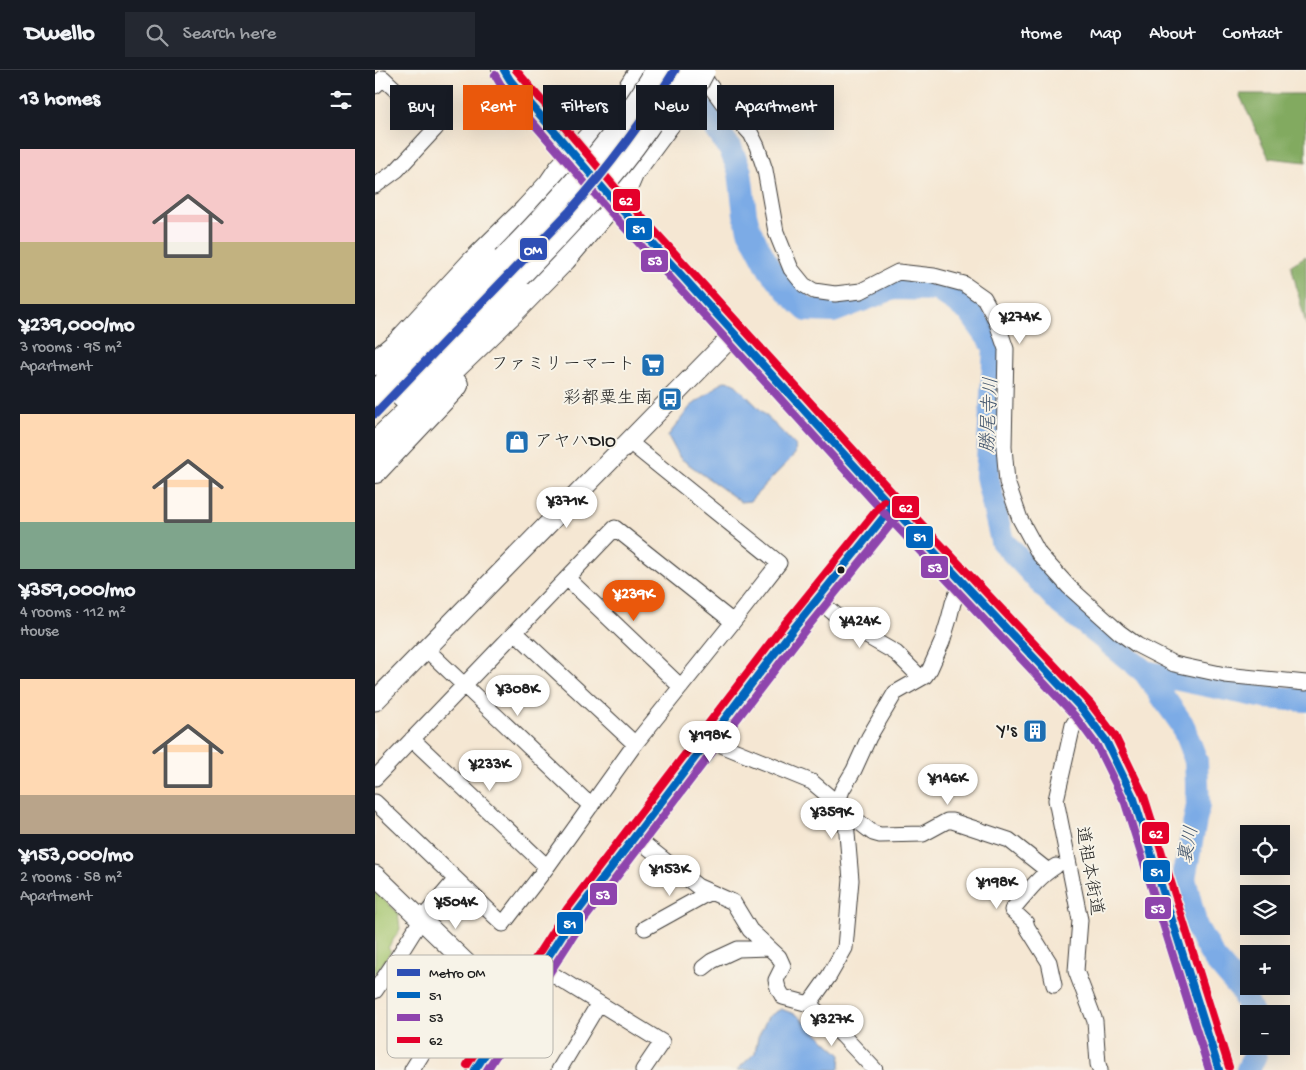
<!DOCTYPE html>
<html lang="en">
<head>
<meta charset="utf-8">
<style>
  body { margin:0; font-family:"Gochi Hand","Klee One",sans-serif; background:#242831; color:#f1f3f6; height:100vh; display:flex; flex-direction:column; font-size:19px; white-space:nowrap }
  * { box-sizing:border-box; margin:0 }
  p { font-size:16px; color:#9ea1a6 }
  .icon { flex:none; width:28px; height:28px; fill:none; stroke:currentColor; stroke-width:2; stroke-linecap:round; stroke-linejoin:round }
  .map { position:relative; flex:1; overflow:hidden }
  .details { display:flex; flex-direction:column; background:#171b24; width:375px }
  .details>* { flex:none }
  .guide { position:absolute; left:15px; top:15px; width:475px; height:45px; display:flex; gap:10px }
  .buttons { position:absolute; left:865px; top:755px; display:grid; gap:10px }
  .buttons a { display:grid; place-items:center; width:50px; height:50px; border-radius:0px; background:#171b24; box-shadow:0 5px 20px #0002; font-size:25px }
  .price { position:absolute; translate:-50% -42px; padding:0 11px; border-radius:18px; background:#fff; color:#222; font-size:16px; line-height:32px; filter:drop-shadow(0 1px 2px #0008) }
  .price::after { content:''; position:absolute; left:50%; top:30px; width:15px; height:11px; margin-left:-8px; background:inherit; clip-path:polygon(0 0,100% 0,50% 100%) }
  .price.current { background:#ea580c; color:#fff }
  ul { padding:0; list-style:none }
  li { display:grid; align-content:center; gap:10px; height:265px; padding:0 20px }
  li span { display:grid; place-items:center; height:155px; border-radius:0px; color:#555 }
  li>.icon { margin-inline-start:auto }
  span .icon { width:90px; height:90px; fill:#fffc; stroke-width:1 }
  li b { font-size:21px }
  h2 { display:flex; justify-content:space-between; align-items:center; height:60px; padding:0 20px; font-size:21px }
  .chip { padding:0 18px; border-radius:0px; background:#171b24; box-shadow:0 5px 20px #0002; font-size:18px; line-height:45px }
  .chip.current { background:#ea580c; color:#fff }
  header { display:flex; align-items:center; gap:30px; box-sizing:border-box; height:70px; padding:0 25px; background:#171b24; border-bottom:1px solid #363941 }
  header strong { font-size:24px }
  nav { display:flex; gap:28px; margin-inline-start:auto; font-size:18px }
  .search { width:350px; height:45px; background:#242831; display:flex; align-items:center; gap:12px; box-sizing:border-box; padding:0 18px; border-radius:0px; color:#9ea1a6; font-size:19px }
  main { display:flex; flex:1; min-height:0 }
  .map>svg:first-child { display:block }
  .green { fill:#a3c46c; stroke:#607044 }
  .forest { fill:#82aa60; stroke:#4f633e }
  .water { fill:#7babe6; stroke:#4c6481 }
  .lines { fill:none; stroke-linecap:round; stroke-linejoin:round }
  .river { stroke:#7babe6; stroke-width:24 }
  .minor-casing { stroke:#3d3a37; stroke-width:17 }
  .tertiary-casing { stroke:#3d3a37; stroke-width:21 }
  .primary-casing { stroke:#3d3a37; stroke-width:26 }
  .minor { stroke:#fff; stroke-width:15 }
  .tertiary { stroke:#fff; stroke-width:19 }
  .primary { stroke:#fff; stroke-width:24 }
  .primary-bridge-casing { stroke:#3d3a37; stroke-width:26; stroke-linecap:butt }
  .primary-bridge { stroke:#fff; stroke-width:24 }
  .bus-1-casing { stroke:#f7f3e8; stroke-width:11 }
  .bus-2-casing { stroke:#f7f3e8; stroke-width:11 }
  .bus-3-casing { stroke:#f7f3e8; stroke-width:11 }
  .bus-1 { stroke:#0065bd; stroke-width:8 }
  .bus-2 { stroke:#8e44ad; stroke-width:8 }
  .bus-3 { stroke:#e4002b; stroke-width:8 }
  .metro-1-casing { stroke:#f7f3e8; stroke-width:12 }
  .metro-1 { stroke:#2e4fb5; stroke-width:9 }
  .bus-dot { fill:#1c1c1c; stroke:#f7f3e8; stroke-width:2 }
  .labels { text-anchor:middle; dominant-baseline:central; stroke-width:4; stroke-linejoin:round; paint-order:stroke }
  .poi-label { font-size:18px; fill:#1c1c1c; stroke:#f7f3e8; text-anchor:end }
  .street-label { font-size:18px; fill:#1c1c1c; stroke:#f7f3e8 }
  .water-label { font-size:19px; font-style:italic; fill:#42556d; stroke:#f7f3e8 }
  .key { fill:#f7f3e8; stroke:#b5b2ab; stroke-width:1 }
  .key-label { font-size:14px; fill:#1c1c1c }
  .line-badge { stroke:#f7f3e8; stroke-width:2 }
  .badge-label { font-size:14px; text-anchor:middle; font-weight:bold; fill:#fff }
</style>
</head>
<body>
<header>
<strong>Dwello</strong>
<div class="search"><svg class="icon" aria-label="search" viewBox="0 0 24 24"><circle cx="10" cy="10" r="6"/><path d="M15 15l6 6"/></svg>Search here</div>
<nav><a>Home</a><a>Map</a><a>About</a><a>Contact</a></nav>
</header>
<main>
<section class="details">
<h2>13 homes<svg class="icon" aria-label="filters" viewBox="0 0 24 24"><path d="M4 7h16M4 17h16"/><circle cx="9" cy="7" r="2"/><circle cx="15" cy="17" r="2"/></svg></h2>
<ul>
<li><span style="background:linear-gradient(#f6c9c9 60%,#c2b280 0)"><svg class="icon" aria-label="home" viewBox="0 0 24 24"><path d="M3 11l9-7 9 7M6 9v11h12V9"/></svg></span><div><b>¥239,000/mo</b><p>3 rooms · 95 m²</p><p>Apartment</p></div></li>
<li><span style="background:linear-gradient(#ffd9b3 70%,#7fa58c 0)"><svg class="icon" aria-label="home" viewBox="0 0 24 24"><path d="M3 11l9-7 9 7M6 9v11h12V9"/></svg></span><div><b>¥359,000/mo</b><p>4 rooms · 112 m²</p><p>House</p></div></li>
<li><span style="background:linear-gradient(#ffd9b3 75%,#b9a48a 0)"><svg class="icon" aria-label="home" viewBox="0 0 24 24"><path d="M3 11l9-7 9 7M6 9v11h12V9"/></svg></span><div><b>¥153,000/mo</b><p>2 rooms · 58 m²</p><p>Apartment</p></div></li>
</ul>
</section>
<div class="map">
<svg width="931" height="1000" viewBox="0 0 931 1000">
  <rect width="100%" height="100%" fill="#f7f3e8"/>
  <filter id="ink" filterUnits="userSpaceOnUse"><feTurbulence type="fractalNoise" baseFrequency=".02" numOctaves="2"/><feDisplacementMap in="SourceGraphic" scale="10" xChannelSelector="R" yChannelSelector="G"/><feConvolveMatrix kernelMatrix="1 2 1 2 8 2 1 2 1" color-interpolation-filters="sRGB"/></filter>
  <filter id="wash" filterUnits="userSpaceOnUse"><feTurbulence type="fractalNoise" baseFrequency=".0096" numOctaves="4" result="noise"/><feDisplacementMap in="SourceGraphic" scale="20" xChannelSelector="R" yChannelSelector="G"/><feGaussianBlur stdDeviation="1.12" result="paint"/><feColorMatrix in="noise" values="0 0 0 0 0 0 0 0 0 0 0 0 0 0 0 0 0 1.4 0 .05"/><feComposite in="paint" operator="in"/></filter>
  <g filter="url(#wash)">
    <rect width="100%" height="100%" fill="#f5e7d3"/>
    <path class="green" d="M0,821L23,843L25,859L13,878L16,881L0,905Z"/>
    <path class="forest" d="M864,24H931V92L894,88Z
      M931,186V255L916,195Z"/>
    <path class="water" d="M349,311L358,312L421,376L420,384L375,431L366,432L305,388L293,366L315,337Z
      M406,939L422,945L466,985L465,998L463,1000H362L380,983L383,967L393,947Z"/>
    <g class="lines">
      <path class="river" d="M298,12L321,32L330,42L356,80L365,102L370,144L374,160L395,200L416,225L432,240L458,241L518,218L562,219L594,241L620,277L612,406L627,471L686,534L770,602L890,627L931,630
        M770,602L807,654L821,691L823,735L809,808L821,857L838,887L867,921L877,944
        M873,1000L880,985V976"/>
    </g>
  </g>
  <g filter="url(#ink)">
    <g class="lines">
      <g class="minor-casing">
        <path id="minor" d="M320,1L333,13L347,32L376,64L382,76L390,100L401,162L416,199L429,215L439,221L460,224L486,221L523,202L559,206L589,214L609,228L621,250L631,279L629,377L632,412L645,449L664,484L694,517L744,562L762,575L799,594L850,605L931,613
          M0,16L8,8L61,58L22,100L0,116
          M192,508L306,617
          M442,529L474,556L521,583L546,608
          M140,562L260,674
          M51,579L216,736
          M708,640L698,655L681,730L705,850L701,901L720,951L723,994L725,1000
          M37,669L172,797
          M334,670L437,712L456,728L471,752L476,810L470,878L454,906L434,934
          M0,708L240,458L358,552
          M0,732L128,854L172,797L260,674L358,552L404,493L253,371
          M459,733L464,729L467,720L479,700L494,667L520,623L550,606L555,599L567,572L574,549L578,533L587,511
          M466,744L471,742L498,763L505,765L548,764L572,751H577L634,770L673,801
          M260,767L322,816L358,832L375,860L404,887L408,896L401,910L403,918L408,927L434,934L468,966L500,1000
          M270,858L335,822
          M19,893L46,850L81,809
          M167,898L287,972L268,1000
          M328,898L337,891L363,879L394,878
          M679,915L674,892L652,857L651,853L637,840C650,825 663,807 681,796
          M0,921L19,893L72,944L37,1000
          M100,1000L200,845L419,558L517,437
          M184,1000L224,933"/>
      </g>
      <g class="tertiary-casing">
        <path id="tertiary" d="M0,631L360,263
          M0,805L140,940"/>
      </g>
      <g class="primary-casing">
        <path id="primary" d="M129,0L135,10L238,130L517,437L708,640L731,671L759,729L844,1000
          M0,293L23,274L99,192L151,141L175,115L186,99L242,39L267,0
          M0,324L129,190
          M28,326L144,205
          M0,374L135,244L189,189L251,116L257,102L294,52
          M0,401L81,315"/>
      </g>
      <use href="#minor" class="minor"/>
      <use href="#tertiary" class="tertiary"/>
      <use href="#primary" class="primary"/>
      <g class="primary-bridge-casing">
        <path id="primary-bridge" d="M294,52L321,13L328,0
          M129,190C185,132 242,71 283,0
          M144,205C189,158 234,111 271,58C284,39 296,20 308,0"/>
      </g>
      <use href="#primary-bridge" class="primary-bridge"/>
      <g class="bus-1-casing">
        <path id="bus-1" d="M129,0L135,10L238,130L517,437L708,640L731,671L759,729L844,1000
          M100,1000L200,845L419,558L517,437"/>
      </g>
      <g class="bus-2-casing">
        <path id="bus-2" d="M120,5L127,17L231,137L510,444L700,646L722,676L750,733L834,1000
          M112,1000L208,851L427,564L525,443"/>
      </g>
      <g class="bus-3-casing">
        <path id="bus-3" d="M141,0L245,123L524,430L715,633L740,666L769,726L854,997
          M92,995L192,839L411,552L509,431"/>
      </g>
      <use href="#bus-1" class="bus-1"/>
      <use href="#bus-2" class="bus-2"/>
      <use href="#bus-3" class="bus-3"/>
      <g class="metro-1-casing">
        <path id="metro-1" d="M0,344L195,141C234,97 269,50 300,0"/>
      </g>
      <use href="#metro-1" class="metro-1"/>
    </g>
  </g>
  <defs>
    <g id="supermarket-square" transform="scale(1.25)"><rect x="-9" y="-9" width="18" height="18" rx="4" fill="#1f6fb2" stroke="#f7f3e8"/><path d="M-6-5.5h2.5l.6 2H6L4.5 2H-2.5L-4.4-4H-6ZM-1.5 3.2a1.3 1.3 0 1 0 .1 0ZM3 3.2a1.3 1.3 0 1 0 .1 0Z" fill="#fff"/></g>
    <g id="bus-square" transform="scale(1.25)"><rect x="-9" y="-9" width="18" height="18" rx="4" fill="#1f6fb2" stroke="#f7f3e8"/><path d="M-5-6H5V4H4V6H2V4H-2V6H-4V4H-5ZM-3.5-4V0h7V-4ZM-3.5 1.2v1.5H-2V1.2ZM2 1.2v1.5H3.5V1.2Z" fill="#fff"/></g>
    <g id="shop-square" transform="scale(1.25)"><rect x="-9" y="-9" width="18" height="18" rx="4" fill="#1f6fb2" stroke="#f7f3e8"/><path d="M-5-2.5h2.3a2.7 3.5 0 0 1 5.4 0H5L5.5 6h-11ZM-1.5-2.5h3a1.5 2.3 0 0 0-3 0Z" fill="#fff"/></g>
    <g id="building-square" transform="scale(1.25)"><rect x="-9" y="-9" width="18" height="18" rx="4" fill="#1f6fb2" stroke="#f7f3e8"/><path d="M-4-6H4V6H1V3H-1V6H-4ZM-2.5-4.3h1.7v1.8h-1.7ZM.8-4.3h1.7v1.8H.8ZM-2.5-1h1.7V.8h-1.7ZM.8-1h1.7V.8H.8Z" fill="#fff"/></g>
  </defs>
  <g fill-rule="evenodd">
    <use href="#supermarket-square" x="278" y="295"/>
    <use href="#bus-square" x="295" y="329"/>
    <use href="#shop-square" x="142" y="372"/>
    <use href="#building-square" x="660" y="661"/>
  </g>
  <circle class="bus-dot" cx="466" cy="500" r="4.5"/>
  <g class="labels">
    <g class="poi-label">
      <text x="260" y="295">ファミリーマート</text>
      <text x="278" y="329">彩都粟生南</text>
      <text x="160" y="372" text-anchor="start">アヤハDIO</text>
      <text x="642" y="661">Y's</text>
    </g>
    <g class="street-label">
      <text transform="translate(713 801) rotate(80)">道祖本街道</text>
    </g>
    <g class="water-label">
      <text transform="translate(616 345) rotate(-87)">勝尾寺川</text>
      <text transform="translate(815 775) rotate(-79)">裏川</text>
    </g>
  </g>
  <rect x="12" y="885" width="166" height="103" rx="8" class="key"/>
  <rect x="22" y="899" width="23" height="7" fill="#2e4fb5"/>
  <rect x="22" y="922" width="23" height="6" fill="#0065bd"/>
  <rect x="22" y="944" width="23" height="7" fill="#8e44ad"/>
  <rect x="22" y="967" width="23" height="6" fill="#e4002b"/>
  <g class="key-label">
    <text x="54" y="907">Metro OM</text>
    <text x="54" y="930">51</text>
    <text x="54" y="952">53</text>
    <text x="54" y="975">62</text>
  </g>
  <g class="line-badge">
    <rect x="237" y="118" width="29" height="24" rx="5" fill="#e4002b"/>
    <rect x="250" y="147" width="28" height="24" rx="5" fill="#0065bd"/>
    <rect x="144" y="167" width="29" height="24" rx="5" fill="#2e4fb5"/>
    <rect x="265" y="179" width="29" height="24" rx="5" fill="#8e44ad"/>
    <rect x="516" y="425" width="29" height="24" rx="5" fill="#e4002b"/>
    <rect x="530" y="455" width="29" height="24" rx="5" fill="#0065bd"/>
    <rect x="545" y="485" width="29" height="24" rx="5" fill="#8e44ad"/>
    <rect x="766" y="751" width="29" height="24" rx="5" fill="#e4002b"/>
    <rect x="767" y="789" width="29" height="24" rx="5" fill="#0065bd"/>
    <rect x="214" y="812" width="29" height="24" rx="5" fill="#8e44ad"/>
    <rect x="769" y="826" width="28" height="24" rx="5" fill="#8e44ad"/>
    <rect x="181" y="841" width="28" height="24" rx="5" fill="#0065bd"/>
  </g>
  <g class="badge-label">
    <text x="251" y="135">62</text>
    <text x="264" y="163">51</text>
    <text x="158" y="184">OM</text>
    <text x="280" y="195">53</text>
    <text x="531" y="442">62</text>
    <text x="545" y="471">51</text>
    <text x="560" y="502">53</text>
    <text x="781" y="768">62</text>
    <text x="782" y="806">51</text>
    <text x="228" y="829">53</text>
    <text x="783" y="843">53</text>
    <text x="195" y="858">51</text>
  </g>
</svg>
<div class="buttons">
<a><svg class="icon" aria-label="locate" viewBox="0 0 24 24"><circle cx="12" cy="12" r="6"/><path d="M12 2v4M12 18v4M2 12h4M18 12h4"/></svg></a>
<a><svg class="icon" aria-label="layers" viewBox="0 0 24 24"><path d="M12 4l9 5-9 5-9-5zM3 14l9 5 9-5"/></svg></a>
<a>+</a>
<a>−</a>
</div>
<b class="price" style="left:645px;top:275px">¥274K</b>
<b class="price" style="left:192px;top:459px">¥371K</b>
<b class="price current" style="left:259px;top:552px">¥239K</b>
<b class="price" style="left:485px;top:579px">¥424K</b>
<b class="price" style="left:143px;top:647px">¥308K</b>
<b class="price" style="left:335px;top:693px">¥198K</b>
<b class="price" style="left:115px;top:722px">¥233K</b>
<b class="price" style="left:573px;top:736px">¥146K</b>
<b class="price" style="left:457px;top:770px">¥359K</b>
<b class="price" style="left:295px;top:827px">¥153K</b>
<b class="price" style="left:622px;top:840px">¥198K</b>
<b class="price" style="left:81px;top:860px">¥504K</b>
<b class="price" style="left:457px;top:977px">¥327K</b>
<div class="guide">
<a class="chip">Buy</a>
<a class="chip current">Rent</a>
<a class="chip">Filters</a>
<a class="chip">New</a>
<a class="chip">Apartment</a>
</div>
</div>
</main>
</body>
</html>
